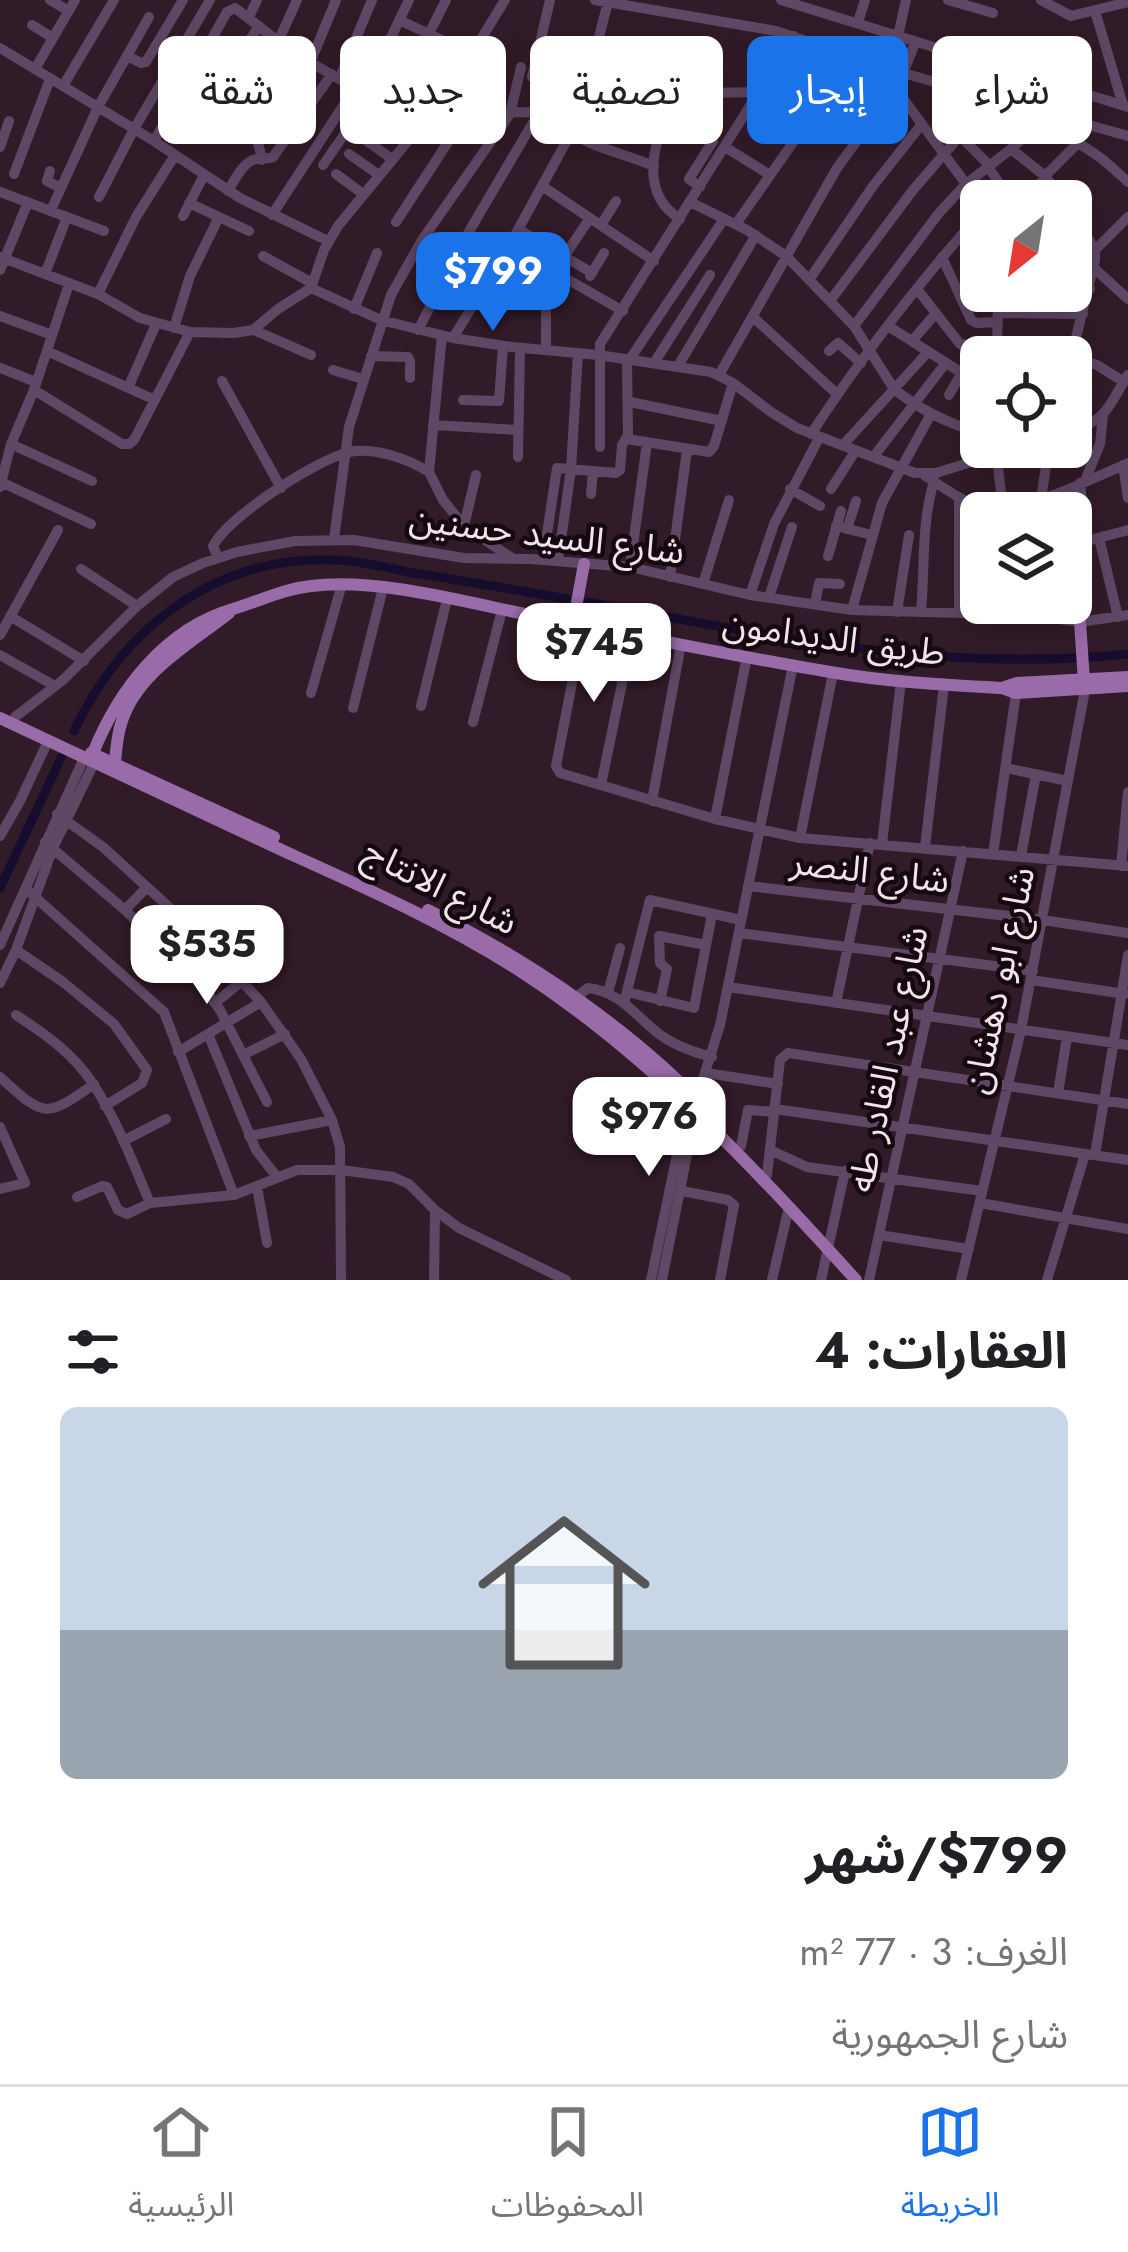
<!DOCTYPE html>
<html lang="ar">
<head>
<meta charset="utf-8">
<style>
  body { margin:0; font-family:Jost,"Noto Sans Arabic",sans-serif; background:#f2f2f2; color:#202124; direction:rtl; height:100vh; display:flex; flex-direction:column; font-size:45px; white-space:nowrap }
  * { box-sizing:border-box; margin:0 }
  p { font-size:39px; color:#757577 }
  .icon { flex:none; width:66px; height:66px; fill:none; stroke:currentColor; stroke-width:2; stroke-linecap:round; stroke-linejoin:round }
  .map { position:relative; height:1280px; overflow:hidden; direction:ltr }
  .drawer { display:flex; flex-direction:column; background:#fff; flex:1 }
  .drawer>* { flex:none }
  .guide { position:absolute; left:36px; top:36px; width:1056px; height:108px; direction:rtl; display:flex; gap:24px }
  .needle { width:78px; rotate:210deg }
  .fabs { position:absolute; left:960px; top:180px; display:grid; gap:24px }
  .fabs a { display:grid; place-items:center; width:132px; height:132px; border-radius:18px; background:#fff; box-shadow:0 6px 30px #0003; font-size:60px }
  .price { position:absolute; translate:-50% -102px; padding:0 27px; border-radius:24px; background:#fff; color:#222; font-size:39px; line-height:78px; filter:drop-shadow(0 3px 6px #0008) }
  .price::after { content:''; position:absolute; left:50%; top:72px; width:36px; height:27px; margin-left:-18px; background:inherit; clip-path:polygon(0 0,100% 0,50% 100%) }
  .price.active { background:#1a73e8; color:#fff }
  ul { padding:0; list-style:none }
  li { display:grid; align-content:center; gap:24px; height:636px; padding:0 60px }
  li span { display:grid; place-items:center; height:372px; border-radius:18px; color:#555 }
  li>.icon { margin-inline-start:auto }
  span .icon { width:216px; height:216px; fill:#fffc; stroke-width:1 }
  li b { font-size:51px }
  h2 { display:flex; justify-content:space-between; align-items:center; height:144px; padding:0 60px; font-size:51px }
  .chip { padding:0 42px; border-radius:18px; background:#fff; box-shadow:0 6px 30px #0003; font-size:42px; line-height:108px }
  .chip.active { background:#1a73e8; color:#fff }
  .tabs { display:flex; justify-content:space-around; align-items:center; height:168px; border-top:3px solid #e0e0e0; background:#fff; font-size:33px; color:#757577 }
  .tabs a { display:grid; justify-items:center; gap:6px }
  .tabs .active { color:#1a73e8 }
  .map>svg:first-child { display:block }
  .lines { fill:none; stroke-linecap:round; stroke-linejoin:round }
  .canal { stroke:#160d2e; stroke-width:9 }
  .minor { stroke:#5f4866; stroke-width:10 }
  .major { stroke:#9a6ba9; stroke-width:12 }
  .labels { text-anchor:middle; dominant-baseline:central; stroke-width:9; stroke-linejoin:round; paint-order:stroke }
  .street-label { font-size:36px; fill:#f4e3ec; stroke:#13090f }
</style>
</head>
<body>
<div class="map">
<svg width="1128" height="1280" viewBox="0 0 1128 1280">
  <rect width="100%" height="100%" fill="#321b28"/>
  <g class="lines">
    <path class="canal" d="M586,602C769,635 941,674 1128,654
      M74,731C123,628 214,556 333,560C359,560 387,568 414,573C465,581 516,590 567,599
      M0,888L62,756"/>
    <path class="minor" d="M50,0L69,11
      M595,0L776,31L903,73L1128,136
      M781,0L1128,107
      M948,0L993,13
      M1041,0L1071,16
      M1095,11L1123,105
      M1071,16L1128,2
      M249,17L257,0
      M399,20L472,54
      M858,22L865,0
      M32,25L53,38
      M898,36L906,0
      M278,42L297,0
      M915,43L899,84L902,97L966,184L981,213
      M0,48L154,141L240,198L328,241
      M127,56L141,63L146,62L183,0
      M310,63L336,0
      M197,66C230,91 255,118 262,160
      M35,69L75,0
      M532,77L550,0
      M339,79L372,0
      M221,84L259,26
      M63,86L114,0
      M365,91L409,0
      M395,101L446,0
      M240,106L281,43
      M670,106C654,143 638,193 680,219
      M1057,116C1065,139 1080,143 1098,156C1109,164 1118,173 1128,182
      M349,128L392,159
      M828,130L856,93L882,107
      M571,133C597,149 626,154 654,166
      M256,136L306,60
      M960,136L990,166
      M154,141L227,12L235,8L291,51L339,79L395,101L431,111L640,114L707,93L759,92
      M0,147L9,121
      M725,147L770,175
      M1011,149L1045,176L1065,201
      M349,154L379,175
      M323,165L373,93
      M988,167L1002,187
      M50,171L47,181L61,188
      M14,174L50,79
      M336,174L363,194
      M1045,176L1077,144
      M542,186L654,261
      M700,187L689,179L713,141
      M228,191C234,181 244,160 257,159C263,158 268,159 273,157L332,74
      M0,192L104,231
      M99,197L134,129L210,0
      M1001,201L1034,188L1047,178
      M690,202L747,230L786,256L854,326L894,389C920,410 949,424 981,433
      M189,203L249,231
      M1071,209L1095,250V260L1071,358
      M51,210L98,107L149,17
      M272,215L356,86
      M183,216L204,175
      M396,222L467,113
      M736,224L822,101
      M601,225L616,201
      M518,229L592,273
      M509,246L623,311
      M1071,252L1095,250L1128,217
      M263,256L312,283
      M0,257L98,294L140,318L190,332L234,333L253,330L278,309L311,288L381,320L453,338L512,347L598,355L711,372L733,383L771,412L797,428L915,473H936L1019,447
      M942,257L971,320L977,323L998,322
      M1094,268L1128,299
      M0,270L28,202
      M553,273L590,218
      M45,274L67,217
      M590,276L604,253
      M809,280L873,186L921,125
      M1071,287L1090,289
      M311,288L324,250L338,226L449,91L505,0
      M917,289L960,344L1067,357
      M98,294L136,217L175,155
      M830,301L913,190L964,131L999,69
      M475,302L491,311L499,300
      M354,309L377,253
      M998,313L1083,314
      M0,316L52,335
      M753,317L837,394
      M854,326L939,213L966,184L1011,149L1048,114
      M888,326L981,385
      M174,328L190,276L219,217
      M254,330L311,355
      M418,330L467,235L538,114
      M442,335L429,472L443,500L464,526L512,558
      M453,338L509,246L577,122L608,2
      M912,341L936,313
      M546,350V306L564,279
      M47,351L155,400
      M829,351L838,343L861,363
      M997,354L998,291
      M371,356L408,357L410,361V378
      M1071,357L1097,365L1124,382
      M630,359L724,219
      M654,363L710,275
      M678,366L756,235
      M0,368L36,382
      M333,370L363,379
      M719,375L837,168L899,84
      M222,381L281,488
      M128,388L156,324
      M34,390L122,444H129L134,440L190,332
      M949,395L961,374
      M463,400L499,401L503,346
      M630,402L722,421
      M433,425L518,430
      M1071,431C1109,419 1108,406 1128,375
      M811,434C862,356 919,282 981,213
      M627,439L709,452L714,446L733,383
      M11,444L92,481
      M843,445L928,352
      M600,447V344L794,36
      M996,450L1003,509
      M874,456L945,364
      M518,457L520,348
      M1123,465L1128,498
      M925,476C941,485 957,499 974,504C1018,519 1088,480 1128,463
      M1085,481L1100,444L1103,415
      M1,482L91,524
      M1080,483L1086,541
      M0,487L11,444L34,390L69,284
      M790,489L820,506
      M831,489L856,450
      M591,494L593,471
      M1041,499L1049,447
      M464,526L476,475
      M836,526L872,535
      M847,529L856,501
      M1099,538L1118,617
      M334,539L349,427L391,295L422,240L510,114L521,67
      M1071,545L1128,530
      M828,556L841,511
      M218,558L213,546C229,516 316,460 349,452C375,447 408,459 429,472
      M543,560L557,468L616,473L620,470L622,445L628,435L627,359
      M558,561L571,469L578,353
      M630,567L647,443
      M81,569L137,606
      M670,577L687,450
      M703,584L729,500
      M750,595L774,524L819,438
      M769,597L792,527
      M815,604L819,583L840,584
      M852,610L882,503L931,414
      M897,612L909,535
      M921,612C925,568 921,524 934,481
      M959,613V497
      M10,616L84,661
      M583,626L556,766L560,773L715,819L800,838L1128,866
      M0,635L58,530
      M0,655L55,686
      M311,693L342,584
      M421,706L447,599
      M353,708L383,588
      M15,717L63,680L137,606L173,577L203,563L237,552L295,541L354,540L464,558L530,559L630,567L750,595L852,610L1032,615L1080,622L1128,615
      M473,722L502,610
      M1006,768L1068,781
      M601,785L632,635
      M652,801L681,644
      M57,814L103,847L193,929L261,1002L301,1059L332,1120L340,1147L341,1280
      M715,819L747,656
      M0,836L20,801L48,741
      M800,838L833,673
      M45,842L125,910L202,985L220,1010L267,1102
      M882,844L901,681
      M925,847L944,685
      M993,854L1017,686
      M1021,856L1036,774
      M1121,866L1128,792
      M748,886L1043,920L1128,933
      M26,889L164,1012L234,1195
      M125,910L147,887
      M739,933L1033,971
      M0,945L84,758
      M16,950L63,982L114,1024L147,1070L142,1083L105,1106
      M1031,980L1125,994
      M0,983L16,950L53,848L94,763
      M728,987L1128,1045
      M627,992L694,1008L712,914
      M608,993L620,948
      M575,998L588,988C619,991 636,1016 659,1034C675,1046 693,1052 712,1057
      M660,1001L667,969L660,963L659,936L706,945
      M216,1002L242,981
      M624,1003L650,900L741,920
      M836,1003L870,843
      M16,1015C45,1034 74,1054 93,1084C117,1120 133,1163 150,1203
      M208,1034L256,1150L277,1177
      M178,1052L261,1002
      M243,1055L285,1034
      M706,1073L778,1084
      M0,1077C44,1117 45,1119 94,1084
      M1058,1093L1067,1037
      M775,1109L1128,1160
      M0,1127L25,1183L0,1189
      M249,1136L332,1120
      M123,1141L166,1119
      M741,1146L748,1110L775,1112
      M770,1150L807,1167L982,1191
      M1095,1155L1128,955
      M767,1175L780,1060L788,1053L1128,1104
      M257,1187L267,1243
      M682,1191L728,1200L734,1205L720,1280
      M77,1197L102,1186L107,1187L118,1210L127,1214L150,1203L234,1195L297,1170H341L393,1177L409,1184L435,1210L459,1228L566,1280
      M980,1203L1128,1229
      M879,1235L969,1249
      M434,1280L435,1210
      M651,1280L688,1101
      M662,1280L701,1085L720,1025L793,665
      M772,1280L789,1207
      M821,1280L845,1171
      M869,1280L963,851
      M961,1280L1021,1030L1085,690
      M1047,1280L1085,1154"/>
    <path class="major" d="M1080,622L1084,681
      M573,624L584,564
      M1002,688L1017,683L1128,677
      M0,718C96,763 192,808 288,853C368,889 449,925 523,973C651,1056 754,1168 856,1280
      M91,753L274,837
      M93,753C119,689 165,629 233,609C260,601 283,589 311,586C379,577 476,605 544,618C639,636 734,656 830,672C887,682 945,685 1002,688L1016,693L1128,686
      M115,763C116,750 117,736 121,724C136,673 190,644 229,613
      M428,910C530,961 634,1031 712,1115"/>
  </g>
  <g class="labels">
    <g class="street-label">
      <text transform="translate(547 534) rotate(7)">شارع السيد حسنين</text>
      <text transform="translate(834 637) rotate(8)">طريق الديدامون</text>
      <text transform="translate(870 870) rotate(7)">شارع النصر</text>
      <text transform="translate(441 886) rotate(27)">شارع الانتاج</text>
      <text transform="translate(998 980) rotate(-78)">شارع ابو دهشان</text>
      <text transform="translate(887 1059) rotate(-78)">شارع عبد القادر طه</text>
    </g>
  </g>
</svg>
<div class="fabs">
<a><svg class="needle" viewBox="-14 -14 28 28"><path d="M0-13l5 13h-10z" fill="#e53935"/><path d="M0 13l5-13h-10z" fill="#757577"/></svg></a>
<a><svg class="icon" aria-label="locate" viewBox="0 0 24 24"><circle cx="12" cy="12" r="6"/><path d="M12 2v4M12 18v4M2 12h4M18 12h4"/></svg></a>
<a><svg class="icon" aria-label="layers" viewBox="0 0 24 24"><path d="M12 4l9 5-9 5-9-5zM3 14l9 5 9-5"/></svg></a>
</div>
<b class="price active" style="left:493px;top:334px">$799</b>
<b class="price" style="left:594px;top:705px">$745</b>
<b class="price" style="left:207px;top:1007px">$535</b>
<b class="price" style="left:649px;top:1179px">$976</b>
<div class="guide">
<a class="chip">شراء</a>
<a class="chip active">إيجار</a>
<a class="chip">تصفية</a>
<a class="chip">جديد</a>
<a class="chip">شقة</a>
</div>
</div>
<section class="drawer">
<h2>العقارات: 4<svg class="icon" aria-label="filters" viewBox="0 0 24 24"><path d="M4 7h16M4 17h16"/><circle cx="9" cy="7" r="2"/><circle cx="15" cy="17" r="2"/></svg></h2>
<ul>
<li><span style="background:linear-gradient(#c9d6e8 60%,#9aa5b1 0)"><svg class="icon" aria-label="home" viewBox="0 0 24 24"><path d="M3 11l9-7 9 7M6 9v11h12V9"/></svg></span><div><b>$799/شهر</b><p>الغرف: 3 · 77 m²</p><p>شارع الجمهورية</p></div></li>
</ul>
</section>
<nav class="tabs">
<a class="active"><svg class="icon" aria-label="map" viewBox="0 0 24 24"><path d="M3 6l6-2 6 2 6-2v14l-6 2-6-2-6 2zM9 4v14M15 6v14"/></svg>الخريطة</a>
<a><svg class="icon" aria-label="saved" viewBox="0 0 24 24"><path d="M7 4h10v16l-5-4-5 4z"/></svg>المحفوظات</a>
<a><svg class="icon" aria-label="home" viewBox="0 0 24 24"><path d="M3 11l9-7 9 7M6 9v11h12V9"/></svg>الرئيسية</a>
</nav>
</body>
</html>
